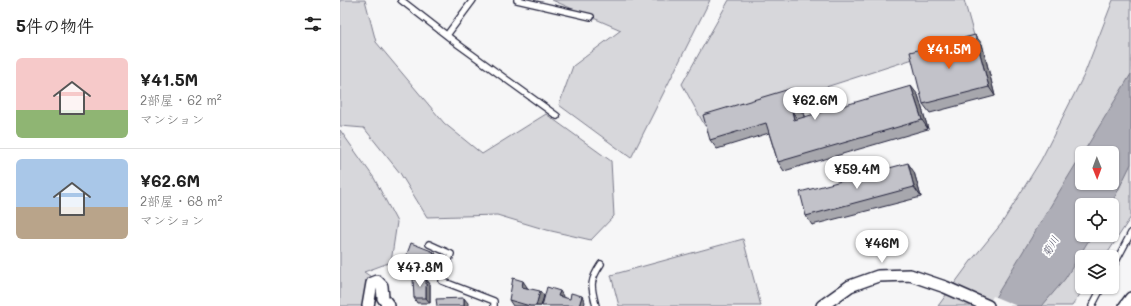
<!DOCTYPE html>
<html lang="ja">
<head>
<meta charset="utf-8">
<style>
  body { margin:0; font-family:Mali,"Klee One",sans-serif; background:#f6f6f6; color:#222; height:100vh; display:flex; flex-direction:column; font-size:15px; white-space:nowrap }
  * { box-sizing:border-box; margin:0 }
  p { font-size:13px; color:#767676 }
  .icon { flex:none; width:22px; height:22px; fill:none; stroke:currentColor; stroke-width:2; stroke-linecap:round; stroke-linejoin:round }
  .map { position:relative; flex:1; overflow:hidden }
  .drawer { display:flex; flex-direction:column; background:#fff; width:340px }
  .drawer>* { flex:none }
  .needle { width:26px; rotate:179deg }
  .tools { position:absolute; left:735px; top:146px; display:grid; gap:8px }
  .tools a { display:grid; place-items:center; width:44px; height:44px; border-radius:6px; background:#fff; box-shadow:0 1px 3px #0004; font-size:20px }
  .price { position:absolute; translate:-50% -34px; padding:0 9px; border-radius:14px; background:#fff; color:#222; font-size:13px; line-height:26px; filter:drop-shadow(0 1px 2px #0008) }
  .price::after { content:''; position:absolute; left:50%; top:24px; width:12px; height:9px; margin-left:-6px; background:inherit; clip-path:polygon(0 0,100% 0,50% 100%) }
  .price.on { background:#ea580c; color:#fff }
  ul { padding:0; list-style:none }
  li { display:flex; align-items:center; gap:12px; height:100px; padding:0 16px }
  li+li { border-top:1px solid #e0e0e0 }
  li span { display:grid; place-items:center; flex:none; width:112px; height:80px; border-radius:6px; color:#555 }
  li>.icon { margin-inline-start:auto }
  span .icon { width:48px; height:48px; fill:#fffc; stroke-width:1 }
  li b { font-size:17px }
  h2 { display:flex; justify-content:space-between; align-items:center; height:48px; padding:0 16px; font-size:17px }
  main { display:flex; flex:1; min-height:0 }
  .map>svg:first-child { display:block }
  .green { fill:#d7d7db; stroke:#7c7c8b; fill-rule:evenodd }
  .water { fill:#aeaeb7; stroke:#767685 }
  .pier { fill:#f6f6f7 }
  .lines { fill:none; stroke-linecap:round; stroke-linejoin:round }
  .service-casing { stroke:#22223b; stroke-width:8 }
  .minor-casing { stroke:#22223b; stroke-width:14 }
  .service { stroke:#fff; stroke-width:5.5 }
  .minor { stroke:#fff; stroke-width:11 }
  .wall { fill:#a7a7ad; stroke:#22223b }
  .shaded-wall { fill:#88888d; stroke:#22223b }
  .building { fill:#c2c2c9; stroke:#22223b }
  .labels { text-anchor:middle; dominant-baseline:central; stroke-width:3.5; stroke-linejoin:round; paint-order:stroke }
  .water-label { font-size:11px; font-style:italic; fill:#5a5a6d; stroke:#fff }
</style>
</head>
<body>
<main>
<section class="drawer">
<h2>5件の物件<svg class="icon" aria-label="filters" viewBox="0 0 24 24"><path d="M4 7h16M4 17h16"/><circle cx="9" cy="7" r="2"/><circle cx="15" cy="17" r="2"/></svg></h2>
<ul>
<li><span style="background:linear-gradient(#f6c9c9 65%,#8fb573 0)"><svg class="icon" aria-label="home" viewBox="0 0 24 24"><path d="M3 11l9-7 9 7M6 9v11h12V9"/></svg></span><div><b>¥41.5M</b><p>2部屋 · 62 m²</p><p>マンション</p></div></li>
<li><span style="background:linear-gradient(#a9c7e8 60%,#b9a48a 0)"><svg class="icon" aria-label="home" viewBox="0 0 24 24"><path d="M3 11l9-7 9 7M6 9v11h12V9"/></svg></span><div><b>¥62.6M</b><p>2部屋 · 68 m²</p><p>マンション</p></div></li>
</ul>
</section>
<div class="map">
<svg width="791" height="306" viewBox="0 0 791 306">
  <rect width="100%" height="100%" fill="#f6f6f7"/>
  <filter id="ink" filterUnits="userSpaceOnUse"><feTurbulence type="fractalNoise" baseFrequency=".025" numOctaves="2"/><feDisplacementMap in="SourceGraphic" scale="8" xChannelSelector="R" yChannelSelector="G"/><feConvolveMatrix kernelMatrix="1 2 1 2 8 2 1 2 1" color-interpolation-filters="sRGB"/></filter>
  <g filter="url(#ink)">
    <path class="green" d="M0,0H25L36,42L104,123L142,154L206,114L271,161L274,216L251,240L207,230L157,215L87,217L60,173L24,128L0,126Z
      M212,0H370L291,158L219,105L233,66L281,30Z
      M389,0H624L635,39L365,126L342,84Z
      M773,0H791V217L765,257H742V287H745L732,306H598L631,261L662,223L701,160L744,75ZM742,153H772V183H742ZM742,205H772V235H742Z
      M0,130L34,178L57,222L51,262L24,272L37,281L32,304L34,306H0Z
      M403,239L421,306H279L271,275Z"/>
    <path class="water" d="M791,74V164L771,205H742V235H752L725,279L702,306H650L742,154V183H772V153H743Z"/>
    <path class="pier" d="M653,296L677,306H648Z"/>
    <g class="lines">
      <g class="service-casing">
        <path id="service" d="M61,0L119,45L217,116
          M177,0L251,17
          M107,35L133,0
          M89,244L111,254L102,281L154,301V306
          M772,269L791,233
          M256,306C251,286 249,282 261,264
          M752,306L762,287"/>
      </g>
      <g class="minor-casing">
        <path id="minor" d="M28,306L32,283L37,281L42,286L43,298L49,306
          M482,306L510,286L538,276L570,275L605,287L648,306
          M785,306L791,298"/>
      </g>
      <use href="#service" class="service"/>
      <use href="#minor" class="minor"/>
    </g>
    <path class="wall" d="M642,44L655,96L590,113L583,104Z
      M578,95L588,129L444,171L438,162L429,133L377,149L370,140L459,97L465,116L462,118Z
      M574,172L581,197L472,225L466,216Z
      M94,252L98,257L90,277L68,268L64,262Z
      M86,279L90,284V303H77L74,298Z
      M187,287V288L204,296L201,306H173L169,300Z"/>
    <path class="shaded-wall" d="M635,35L642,44L655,96L649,87Z
      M571,86L578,95L588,129L582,120Z
      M453,88L459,97L465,116L458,107Z
      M452,111L458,120H454Z
      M568,163L574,172L581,197L574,187Z
      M94,252L98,257L90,277L87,271Z
      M86,279L90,284V303L86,298Z
      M183,281L187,287L186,292L182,287Z
      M200,291L204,296L201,306H196Z
      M220,291L223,296L222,301L218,296Z
      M242,296L245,302L244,306H239Z
      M124,298L128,303V306H124Z"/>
    <path class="building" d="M635,35L649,87L583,104L570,52Z
      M571,86L582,120L438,162L426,123L370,140L363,115L453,88L458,107L452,111L454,120Z
      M568,163L574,187L466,216L460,192Z
      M71,243L94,252L87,271L64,262Z
      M173,278L183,281L182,287L200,291L196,306H190L169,300Z
      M73,279H86V298H74Z
      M207,287L220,291L218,296L230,299L231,293L242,296L239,306H202Z
      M124,298V306H97L96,299Z"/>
  </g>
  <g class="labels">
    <g class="water-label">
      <text transform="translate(710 246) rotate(-61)">菊川</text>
    </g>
  </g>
</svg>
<div class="tools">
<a><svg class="needle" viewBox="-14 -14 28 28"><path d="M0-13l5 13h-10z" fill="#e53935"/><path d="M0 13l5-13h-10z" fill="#767676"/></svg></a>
<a><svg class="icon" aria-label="locate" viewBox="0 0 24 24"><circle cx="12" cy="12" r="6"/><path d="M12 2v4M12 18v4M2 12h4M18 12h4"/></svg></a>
<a><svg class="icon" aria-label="layers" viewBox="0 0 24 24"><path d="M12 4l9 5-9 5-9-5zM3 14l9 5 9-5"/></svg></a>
</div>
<b class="price on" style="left:609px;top:70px">¥41.5M</b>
<b class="price" style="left:475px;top:121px">¥62.6M</b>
<b class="price" style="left:517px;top:190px">¥59.4M</b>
<b class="price" style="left:542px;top:264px">¥46M</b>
<b class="price" style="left:80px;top:288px">¥47.8M</b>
</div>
</main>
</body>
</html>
